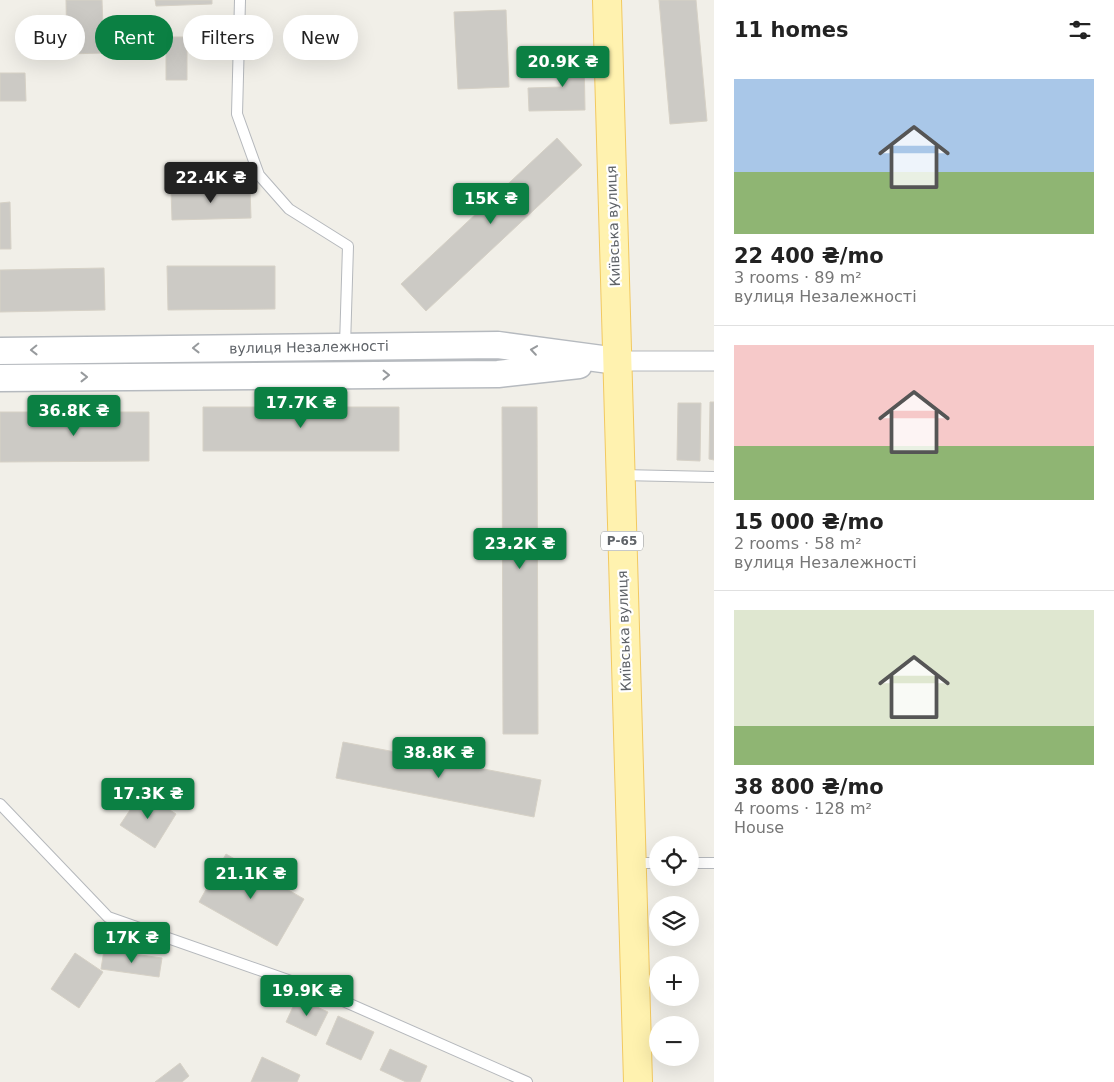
<!DOCTYPE html>
<html lang="en">
<head>
<meta charset="utf-8">
<style>
  body { margin:0; font-family:"DejaVu Sans",sans-serif; background:#f6f6f6; color:#222; height:100vh; display:flex; flex-direction:column; font-size:19px; white-space:nowrap }
  * { box-sizing:border-box; margin:0 }
  p { font-size:16px; color:#767676 }
  .icon { flex:none; width:28px; height:28px; fill:none; stroke:currentColor; stroke-width:2; stroke-linecap:round; stroke-linejoin:round }
  .map { position:relative; flex:1; overflow:hidden }
  .drawer { display:flex; flex-direction:column; background:#fff; width:400px }
  .drawer>* { flex:none }
  .hud { position:absolute; left:15px; top:15px; width:475px; height:45px; display:flex; gap:10px }
  .buttons { position:absolute; left:649px; top:836px; display:grid; gap:10px }
  .buttons a { display:grid; place-items:center; width:50px; height:50px; border-radius:50%; background:#fff; box-shadow:0 5px 20px #0002; font-size:25px }
  .price { position:absolute; translate:-50% -42px; padding:0 11px; border-radius:5px; background:#0b8043; color:#fff; font-size:16px; line-height:32px; filter:drop-shadow(0 1px 2px #0008) }
  .price::after { content:''; position:absolute; left:50%; top:30px; width:15px; height:11px; margin-left:-8px; background:inherit; clip-path:polygon(0 0,100% 0,50% 100%) }
  .price.current { background:#222; color:#fff }
  ul { padding:0; list-style:none }
  li { display:grid; align-content:center; gap:10px; height:265px; padding:0 20px }
  li+li { border-top:1px solid #e0e0e0 }
  li span { display:grid; place-items:center; height:155px; border-radius:0px; color:#555 }
  li>.icon { margin-inline-start:auto }
  span .icon { width:90px; height:90px; fill:#fffc; stroke-width:1 }
  li b { font-size:21px }
  h2 { display:flex; justify-content:space-between; align-items:center; height:60px; padding:0 20px; font-size:21px }
  .chip { padding:0 18px; border-radius:22px; background:#fff; box-shadow:0 5px 20px #0002; font-size:18px; line-height:45px }
  .chip.current { background:#0b8043; color:#fff }
  main { display:flex; flex:1; min-height:0 }
  .map>svg:first-child { display:block }
  .building { fill:#cccac5; stroke:#d6d1c6 }
  .lines { fill:none; stroke-linecap:round; stroke-linejoin:round }
  .lane-casing { stroke:#b5b8bc; stroke-width:12 }
  .street-casing { stroke:#b5b8bc; stroke-width:21 }
  .secondary-casing { stroke:#b6babf; stroke-width:29 }
  .primary-casing { stroke:#f2c960; stroke-width:30 }
  .lane { stroke:#fff; stroke-width:10 }
  .street { stroke:#fff; stroke-width:19 }
  .secondary { stroke:#fff; stroke-width:26 }
  .primary { stroke:#fff2af; stroke-width:28 }
  .oneway { stroke:#979a9d }
  .labels { text-anchor:middle; dominant-baseline:central; stroke-width:4.5; stroke-linejoin:round; paint-order:stroke }
  .shield { fill:#fff; stroke:#8f9295; stroke-width:1 }
  .shield-label { font-size:12px; font-weight:bold; fill:#5f6368 }
  .street-label { font-size:14px; fill:#5f6368; stroke:#fff }
</style>
</head>
<body>
<main>
<div class="map">
<svg width="714" height="1082" viewBox="0 0 714 1082">
  <rect width="100%" height="100%" fill="#f1efe8"/>
  <path class="building" d="M66,0H102L104,53L67,54Z
    M155,0H212V4L156,6Z
    M659,0H696L707,121L670,124Z
    M506,10L509,87L458,89L454,12Z
    M166,37H187V80H166Z
    M584,52L585,110L529,111L528,88L561,87L560,53Z
    M0,73H25L26,101H0Z
    M557,138L582,165L426,311L401,284Z
    M250,188L251,218L172,220L171,190Z
    M10,202L11,249H0V203Z
    M167,266H275V309L168,310Z
    M104,268L105,310L0,312V270Z
    M710,402H714V460L709,459Z
    M678,403H701L700,461L677,460Z
    M203,407H399V451H203Z
    M502,407H537L538,734H503Z
    M0,412H149V461L0,462Z
    M343,742L541,780L534,817L336,778Z
    M142,792L176,814L155,848L120,825Z
    M226,854L304,899L277,946L199,902Z
    M104,950L162,958L159,977L101,969Z
    M75,953L103,972L79,1008L51,989Z
    M297,998L328,1012L316,1036L286,1022Z
    M338,1016L374,1032L361,1060L326,1044Z
    M390,1049L427,1066L420,1082H406L380,1070Z
    M262,1057L300,1075L297,1082H251Z
    M180,1063L189,1076L182,1082H155Z"/>
  <g class="lines">
    <g class="lane-casing">
      <path id="lane" d="M240,0L237,114L259,175L289,209L348,246L345,346
        M621,475L714,477
        M0,804L108,917L325,993L527,1082
        M632,863H658
        M690,863H714"/>
    </g>
    <g class="street-casing">
      <path id="street" d="M617,361H714"/>
    </g>
    <g class="secondary-casing">
      <path id="secondary" d="M0,351L498,345L617,361
        M0,378L498,374L579,365"/>
    </g>
    <g class="primary-casing">
      <path id="primary" d="M607,0L638,1082"/>
    </g>
    <use href="#lane" class="lane"/>
    <use href="#street" class="street"/>
    <use href="#secondary" class="secondary"/>
    <use href="#primary" class="primary"/>
  </g>
  <defs><path id="oneway-chevron" d="M-2-3.5L2.5 0L-2 3.5" fill="none" stroke-width="1.6" stroke-linecap="round" stroke-linejoin="round" transform="scale(1.25)"/></defs>
  <g class="oneway">
    <use href="#oneway-chevron" transform="translate(196 348) rotate(179)"/>
    <use href="#oneway-chevron" transform="translate(34 350) rotate(179)"/>
    <use href="#oneway-chevron" transform="translate(534 350) rotate(-172)"/>
    <use href="#oneway-chevron" transform="translate(386 375)"/>
    <use href="#oneway-chevron" transform="translate(84 377)"/>
  </g>
  <g class="labels">
    <rect class="shield" x="601" y="531.5" width="42" height="19" rx="4"/>
    <g class="shield-label">
      <text x="622" y="541">Р-65</text>
    </g>
    <g class="street-label">
      <text transform="translate(613 226) rotate(-92)">Київська вулиця</text>
      <text transform="translate(309 347) rotate(-1)">вулиця Незалежності</text>
      <text transform="translate(624 631) rotate(-92)">Київська вулиця</text>
    </g>
  </g>
</svg>
<div class="buttons">
<a><svg class="icon" aria-label="locate" viewBox="0 0 24 24"><circle cx="12" cy="12" r="6"/><path d="M12 2v4M12 18v4M2 12h4M18 12h4"/></svg></a>
<a><svg class="icon" aria-label="layers" viewBox="0 0 24 24"><path d="M12 4l9 5-9 5-9-5zM3 14l9 5 9-5"/></svg></a>
<a>+</a>
<a>−</a>
</div>
<b class="price" style="left:563px;top:88px">20.9K ₴</b>
<b class="price current" style="left:211px;top:204px">22.4K ₴</b>
<b class="price" style="left:491px;top:225px">15K ₴</b>
<b class="price" style="left:301px;top:429px">17.7K ₴</b>
<b class="price" style="left:74px;top:437px">36.8K ₴</b>
<b class="price" style="left:520px;top:570px">23.2K ₴</b>
<b class="price" style="left:439px;top:779px">38.8K ₴</b>
<b class="price" style="left:148px;top:820px">17.3K ₴</b>
<b class="price" style="left:251px;top:900px">21.1K ₴</b>
<b class="price" style="left:132px;top:964px">17K ₴</b>
<b class="price" style="left:307px;top:1017px">19.9K ₴</b>
<div class="hud">
<a class="chip">Buy</a>
<a class="chip current">Rent</a>
<a class="chip">Filters</a>
<a class="chip">New</a>
</div>
</div>
<section class="drawer">
<h2>11 homes<svg class="icon" aria-label="filters" viewBox="0 0 24 24"><path d="M4 7h16M4 17h16"/><circle cx="9" cy="7" r="2"/><circle cx="15" cy="17" r="2"/></svg></h2>
<ul>
<li><span style="background:linear-gradient(#a9c7e8 60%,#8fb573 0)"><svg class="icon" aria-label="home" viewBox="0 0 24 24"><path d="M3 11l9-7 9 7M6 9v11h12V9"/></svg></span><div><b>22 400 ₴/mo</b><p>3 rooms · 89 m²</p><p>вулиця Незалежності</p></div></li>
<li><span style="background:linear-gradient(#f6c9c9 65%,#8fb573 0)"><svg class="icon" aria-label="home" viewBox="0 0 24 24"><path d="M3 11l9-7 9 7M6 9v11h12V9"/></svg></span><div><b>15 000 ₴/mo</b><p>2 rooms · 58 m²</p><p>вулиця Незалежності</p></div></li>
<li><span style="background:linear-gradient(#dfe7d0 75%,#8fb573 0)"><svg class="icon" aria-label="home" viewBox="0 0 24 24"><path d="M3 11l9-7 9 7M6 9v11h12V9"/></svg></span><div><b>38 800 ₴/mo</b><p>4 rooms · 128 m²</p><p>House</p></div></li>
</ul>
</section>
</main>
</body>
</html>
